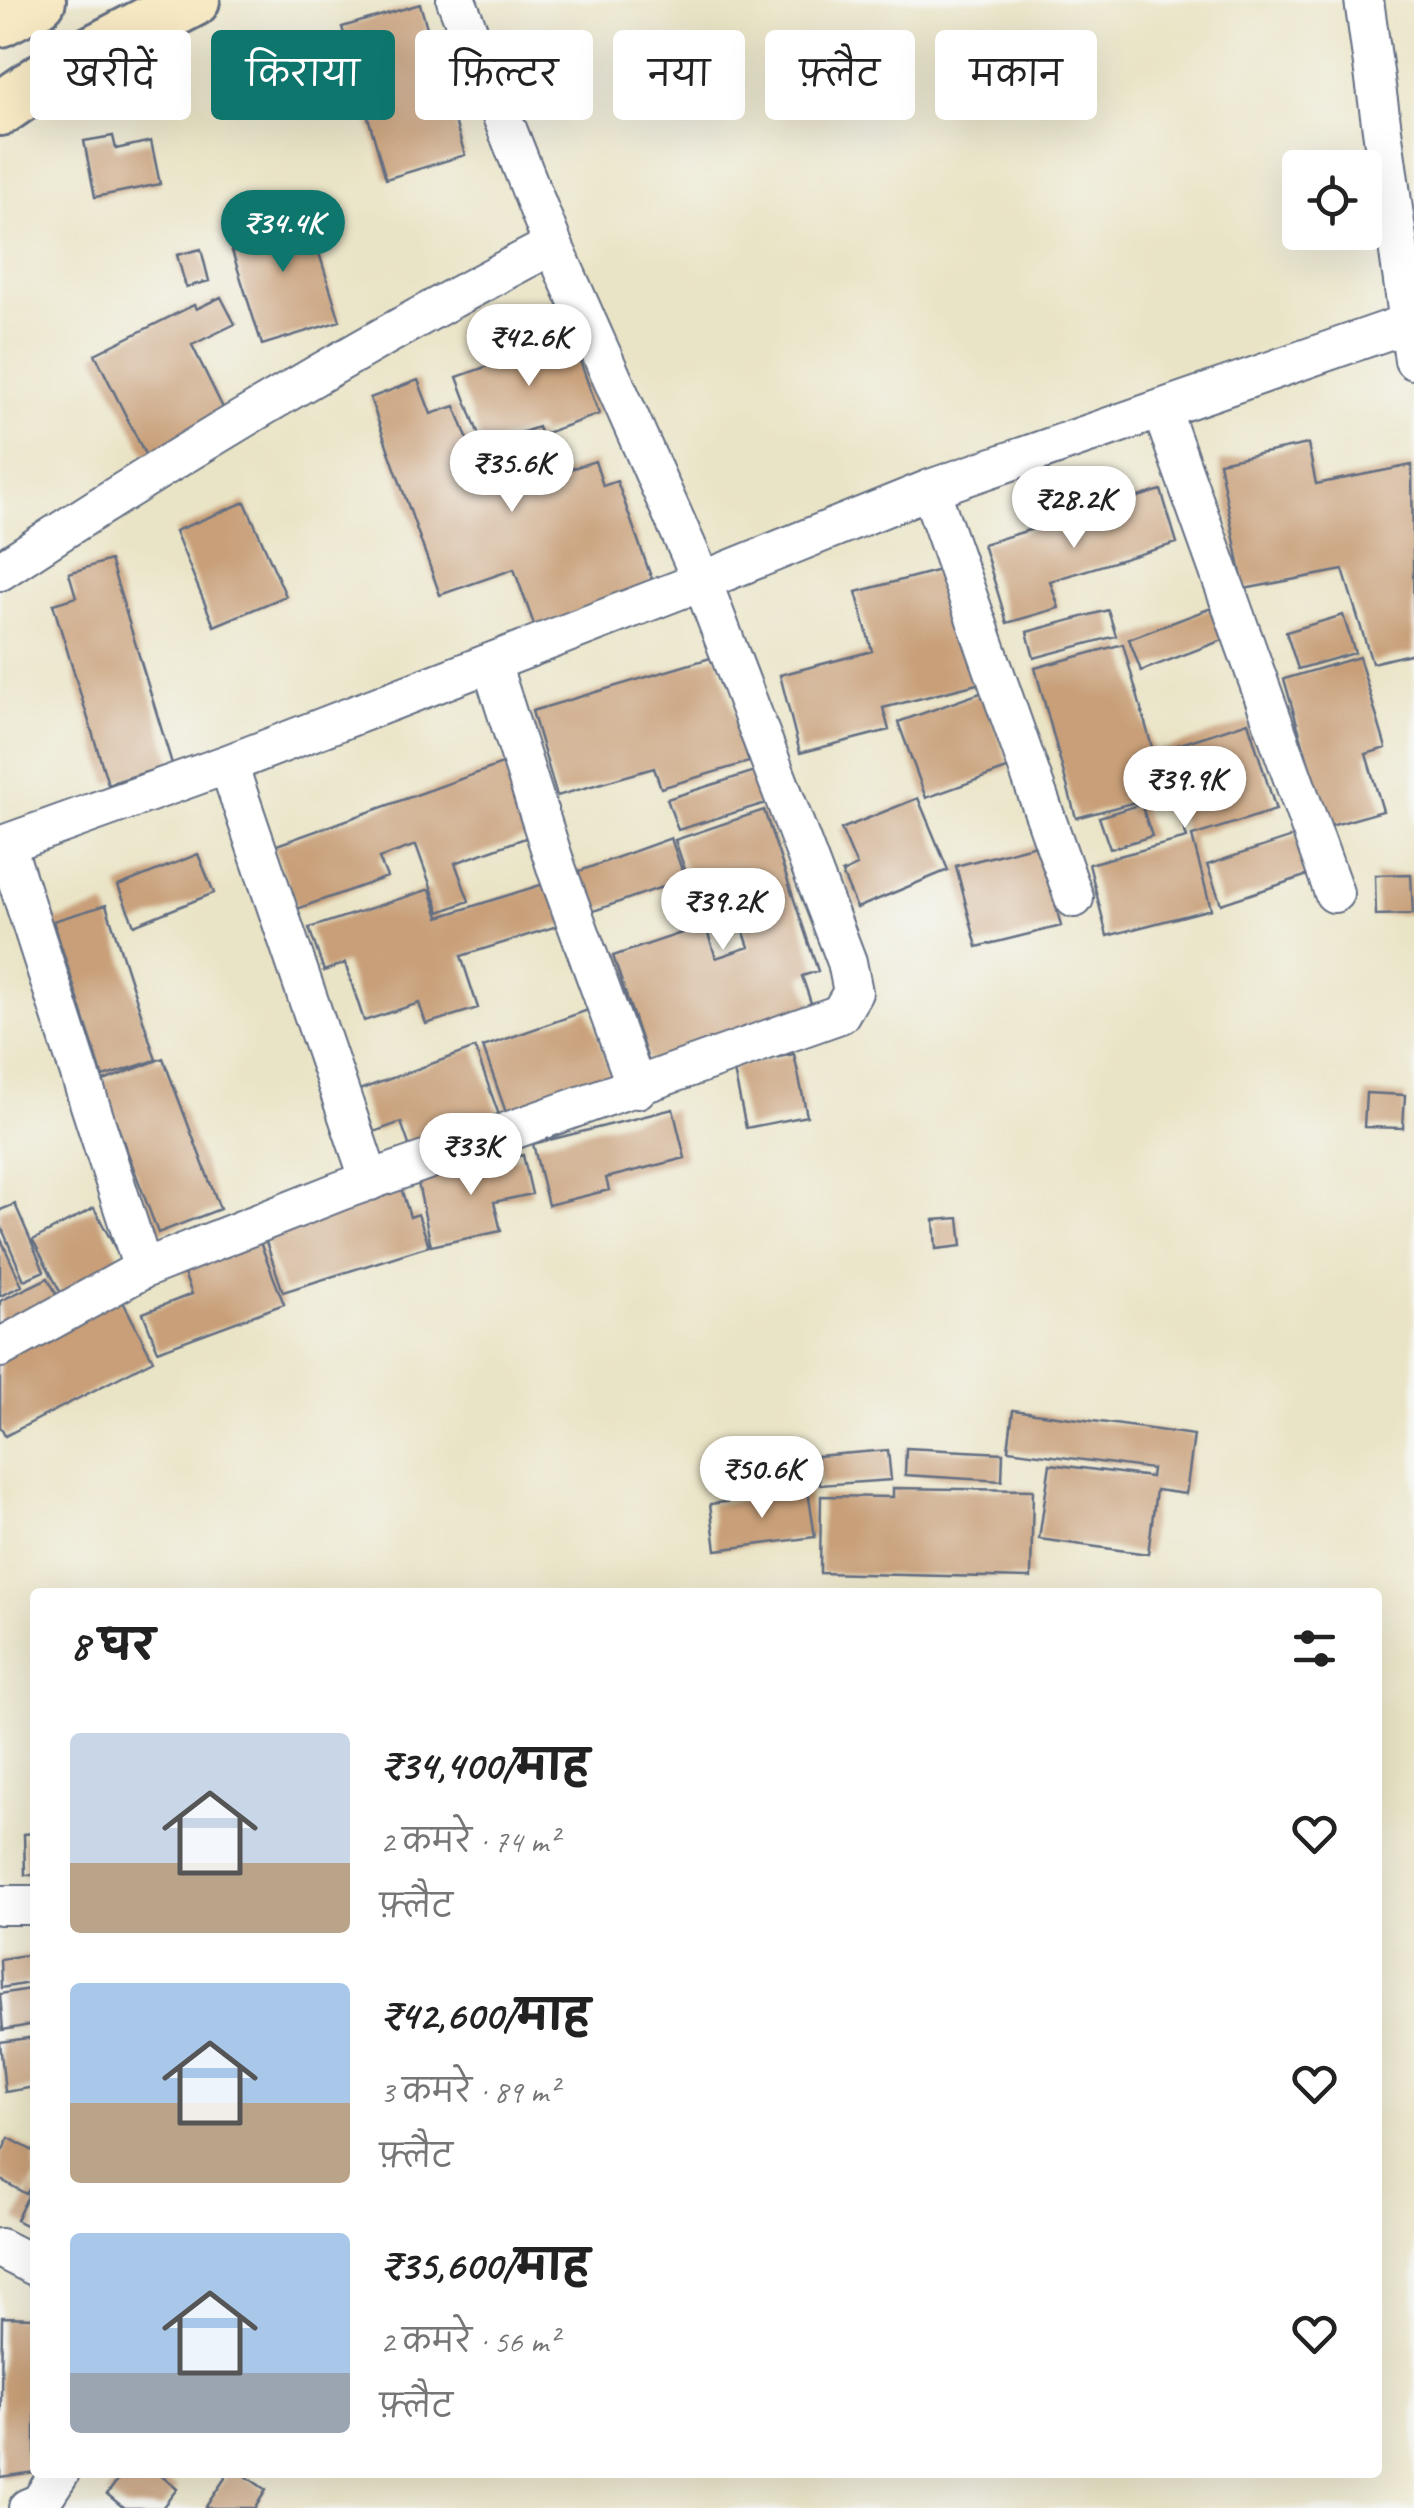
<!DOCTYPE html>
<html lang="hi">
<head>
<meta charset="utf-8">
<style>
  body { margin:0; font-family:Caveat,"Playpen Sans Deva",sans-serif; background:#f6f6f6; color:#222; height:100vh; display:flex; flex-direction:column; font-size:38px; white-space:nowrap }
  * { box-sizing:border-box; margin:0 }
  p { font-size:32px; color:#767676 }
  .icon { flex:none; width:55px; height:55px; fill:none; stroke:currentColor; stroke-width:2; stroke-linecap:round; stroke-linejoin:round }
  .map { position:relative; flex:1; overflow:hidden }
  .drawer { position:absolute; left:30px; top:1588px; width:1352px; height:890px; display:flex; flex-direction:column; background:#fff; border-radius:10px; box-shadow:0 10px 40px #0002 }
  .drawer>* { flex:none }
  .top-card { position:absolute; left:30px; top:30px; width:1355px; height:90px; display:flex; gap:20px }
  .fabs { position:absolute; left:1282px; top:150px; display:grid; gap:20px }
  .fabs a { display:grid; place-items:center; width:100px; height:100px; border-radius:10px; background:#fff; box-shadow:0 10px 40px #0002; font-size:50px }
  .price { position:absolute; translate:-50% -85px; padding:0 22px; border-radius:35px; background:#fff; color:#222; font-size:32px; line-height:65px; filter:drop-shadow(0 2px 5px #0008) }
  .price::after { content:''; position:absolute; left:50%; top:60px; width:30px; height:22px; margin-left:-15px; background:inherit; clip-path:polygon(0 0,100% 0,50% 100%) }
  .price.current { background:#0f766e; color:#fff }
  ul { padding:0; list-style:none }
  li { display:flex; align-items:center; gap:30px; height:250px; padding:0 40px }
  li span { display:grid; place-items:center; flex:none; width:280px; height:200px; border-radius:10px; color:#555 }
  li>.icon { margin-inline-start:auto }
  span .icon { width:120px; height:120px; fill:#fffc; stroke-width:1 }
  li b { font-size:42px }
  h2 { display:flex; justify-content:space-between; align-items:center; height:120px; padding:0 40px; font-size:42px }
  .tag { padding:0 35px; border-radius:10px; background:#fff; box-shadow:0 10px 40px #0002; font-size:35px; line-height:90px }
  .tag.current { background:#0f766e; color:#fff }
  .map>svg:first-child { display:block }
  .building { fill:#c89f78 }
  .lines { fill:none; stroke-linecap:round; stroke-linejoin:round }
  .street-casing { stroke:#636e82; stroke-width:42 }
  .secondary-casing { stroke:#636e82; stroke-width:58 }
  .street { stroke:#fff; stroke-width:38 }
  .secondary { stroke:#f7e9c3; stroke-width:52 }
</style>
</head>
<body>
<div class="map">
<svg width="1414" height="2508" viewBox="0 0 1414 2508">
  <rect width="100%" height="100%" fill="#f6f6f2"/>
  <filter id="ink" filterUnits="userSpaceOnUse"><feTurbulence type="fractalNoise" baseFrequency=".01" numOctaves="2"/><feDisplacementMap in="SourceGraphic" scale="20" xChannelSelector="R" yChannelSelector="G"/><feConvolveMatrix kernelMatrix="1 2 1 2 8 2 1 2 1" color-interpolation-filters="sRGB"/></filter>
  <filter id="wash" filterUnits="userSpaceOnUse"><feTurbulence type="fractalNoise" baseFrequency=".0048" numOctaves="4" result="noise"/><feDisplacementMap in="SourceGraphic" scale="40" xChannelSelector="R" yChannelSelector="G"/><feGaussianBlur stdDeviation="2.25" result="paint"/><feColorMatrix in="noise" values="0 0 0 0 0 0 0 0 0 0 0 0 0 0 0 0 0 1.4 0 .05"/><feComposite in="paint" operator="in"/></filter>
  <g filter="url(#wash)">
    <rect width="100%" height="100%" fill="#eae4c6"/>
    <g id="blocks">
      <path class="building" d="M420,4L465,155L386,179L342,27Z
        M113,136L116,149L151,141L160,184L95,197L84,141Z
        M304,204L340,321L262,345L225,229Z
        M201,249L209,281L186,287L177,255Z
        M221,297L235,324L192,345L230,422L149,462L95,354L194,305L196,309Z
        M542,326L550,349L573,341L599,414L541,435L538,427L483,446L457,377L508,359L502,340Z
        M418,380L431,414L455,406L473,454L536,433L552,475L595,461L603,486L617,481L656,591L537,633L514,569L440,595L370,398Z
        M1308,444L1316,484L1412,465L1414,653L1372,663L1343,570L1244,589L1219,462Z
        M1161,490L1177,543L1050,581L1059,608L1007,623L983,544Z
        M245,502L286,596L214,626L175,531Z
        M110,560L172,764L108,784L53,604L76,597L69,573Z
        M955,566L985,682L883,708L889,730L800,753L780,675L872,651L856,592Z
        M1211,608L1223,640L1141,671L1129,639Z
        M1108,610L1116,636L1034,658L1027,632Z
        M1343,615L1355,653L1298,669L1286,632Z
        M1123,644L1165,794L1076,818L1035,668Z
        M717,656L749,762L661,788L654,768L557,796L532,711Z
        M1359,657L1386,748L1366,754L1383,811L1327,827L1284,679Z
        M983,692L1010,768L926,798L898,722Z
        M1248,722L1276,810L1192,836L1211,909L1107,936L1089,864L1187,838L1159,751Z
        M505,763L531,836L455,863L469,901L440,912L416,845L379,858L387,877L297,909L274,846Z
        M755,771L766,803L678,830L667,799Z
        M918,798L948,870L857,908L842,873L857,866L841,829Z
        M1141,804L1152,836L1110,849L1099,817Z
        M764,810L818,971L802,976L816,1018L652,1072L613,956L705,925L716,958L749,947L735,906L701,918L675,840Z
        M1298,835L1311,874L1221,904L1207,865Z
        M671,838L685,879L588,913L574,873Z
        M1040,844L1061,926L977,947L956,866Z
        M198,854L214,893L134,925L118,886Z
        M1411,874L1413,914L1376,915L1375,875Z
        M553,881L567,923L461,956L478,1008L426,1024L419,1003L364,1021L345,963L324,971L309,928L430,889L439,917Z
        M106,905L156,1060L103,1077L53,921Z
        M588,1010L616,1087L510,1124L483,1047Z
        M475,1048L504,1129L415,1162L401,1122L374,1132L359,1090Z
        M794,1054L807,1116L746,1128L733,1066Z
        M163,1058L220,1209L158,1233L101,1082Z
        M1366,1093L1405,1095L1403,1128L1364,1127Z
        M673,1109L685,1158L606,1178L609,1190L548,1205L533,1144Z
        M523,1155L532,1194L494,1202L501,1231L431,1246L417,1178Z
        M401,1188L410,1217L418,1214L429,1246L283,1292L263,1233Z
        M15,1204L44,1271L24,1280L0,1224V1210Z
        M94,1208L124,1265L63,1297L33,1240Z
        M959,1218L962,1246L936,1249L934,1220Z
        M256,1232L284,1304L158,1351L143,1313L192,1294L179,1261Z
        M0,1237L22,1286L0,1296Z
        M48,1278L62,1305L0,1334V1301Z
        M118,1292L153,1360L5,1436L0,1426V1356Z
        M1013,1410L1194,1435L1186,1494L1156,1490L1148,1554L1039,1539L1050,1464L1151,1477L1152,1469L1008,1450Z
        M906,1448L1003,1453L1002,1481L905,1475Z
        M888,1450L891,1480L820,1485L817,1456Z
        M893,1488L1033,1490L1031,1578L820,1573L821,1496L893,1497Z
        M808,1491L815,1537L716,1550L710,1504Z
        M35,1833V1875H25L24,1834Z
        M32,1954L35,1982L1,1988L0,1959Z
        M35,1988V2024L3,2030L0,1994Z
        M35,2037V2087L5,2092L0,2042Z
        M9,2138L35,2152V2178L26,2194L0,2179V2155Z
        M35,2182V2230L16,2220Z
        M2,2317L35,2318V2472L0,2477Z
        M124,2472H157L177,2489L162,2508H124L107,2494Z
        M229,2472H240L266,2490L255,2508H205Z"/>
    </g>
  </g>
  <g filter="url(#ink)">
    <use href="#blocks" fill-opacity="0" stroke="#636e82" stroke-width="2.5"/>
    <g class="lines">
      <g class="street-casing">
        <path id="street" d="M1364,0L1414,360
          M1161,409L1334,893
          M930,489L1074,898
          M0,571C179,453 363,344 553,245L456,0
          M491,663L557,870L637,1089
          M228,764L370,1181
          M6,845L143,1269
          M0,846L228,764L702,581L553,245
          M0,1348L143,1269L340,1191L840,1014L853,992L847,962L702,581L930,489L1409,323
          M0,1905H35
          M0,2248L35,2266
          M28,2508L40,2503L60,2472"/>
      </g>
      <g class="secondary-casing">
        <path id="secondary" d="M0,20L39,0
          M0,109L51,74L193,0"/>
      </g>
      <use href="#street" class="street"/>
      <use href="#secondary" class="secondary"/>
    </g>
  </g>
</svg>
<div class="fabs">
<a><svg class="icon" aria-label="locate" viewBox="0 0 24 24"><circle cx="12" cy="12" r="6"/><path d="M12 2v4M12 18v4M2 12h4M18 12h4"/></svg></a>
</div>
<b class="price current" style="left:283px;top:275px">₹34.4K</b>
<b class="price" style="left:529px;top:389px">₹42.6K</b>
<b class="price" style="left:512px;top:515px">₹35.6K</b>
<b class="price" style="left:1074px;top:551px">₹28.2K</b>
<b class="price" style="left:1185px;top:831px">₹39.9K</b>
<b class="price" style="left:723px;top:953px">₹39.2K</b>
<b class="price" style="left:471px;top:1198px">₹33K</b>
<b class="price" style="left:762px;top:1521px">₹50.6K</b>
<div class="top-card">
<a class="tag">खरीदें</a>
<a class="tag current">किराया</a>
<a class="tag">फ़िल्टर</a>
<a class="tag">नया</a>
<a class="tag">फ़्लैट</a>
<a class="tag">मकान</a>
</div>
<section class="drawer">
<h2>8 घर<svg class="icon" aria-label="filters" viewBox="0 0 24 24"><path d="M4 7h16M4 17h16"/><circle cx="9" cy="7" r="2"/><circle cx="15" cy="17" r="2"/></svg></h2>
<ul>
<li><span style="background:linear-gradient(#c9d6e8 65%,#b9a48a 0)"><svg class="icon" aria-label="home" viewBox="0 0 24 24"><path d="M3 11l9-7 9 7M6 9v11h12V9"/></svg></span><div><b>₹34,400/माह</b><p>2 कमरे · 74 m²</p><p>फ़्लैट</p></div><svg class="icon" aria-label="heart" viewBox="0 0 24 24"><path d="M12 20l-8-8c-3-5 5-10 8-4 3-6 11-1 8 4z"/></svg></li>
<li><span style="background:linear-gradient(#a9c7e8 60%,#b9a48a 0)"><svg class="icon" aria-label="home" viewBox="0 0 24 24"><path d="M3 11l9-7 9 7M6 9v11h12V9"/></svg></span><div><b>₹42,600/माह</b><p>3 कमरे · 89 m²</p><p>फ़्लैट</p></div><svg class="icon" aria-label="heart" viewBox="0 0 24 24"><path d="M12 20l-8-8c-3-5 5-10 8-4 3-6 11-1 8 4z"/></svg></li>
<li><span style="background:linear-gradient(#a9c7e8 70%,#9aa5b1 0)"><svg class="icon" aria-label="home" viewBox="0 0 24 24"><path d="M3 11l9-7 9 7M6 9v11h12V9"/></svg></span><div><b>₹35,600/माह</b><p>2 कमरे · 56 m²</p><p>फ़्लैट</p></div><svg class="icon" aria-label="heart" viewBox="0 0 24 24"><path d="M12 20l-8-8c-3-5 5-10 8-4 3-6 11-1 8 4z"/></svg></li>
</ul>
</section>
</div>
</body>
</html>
